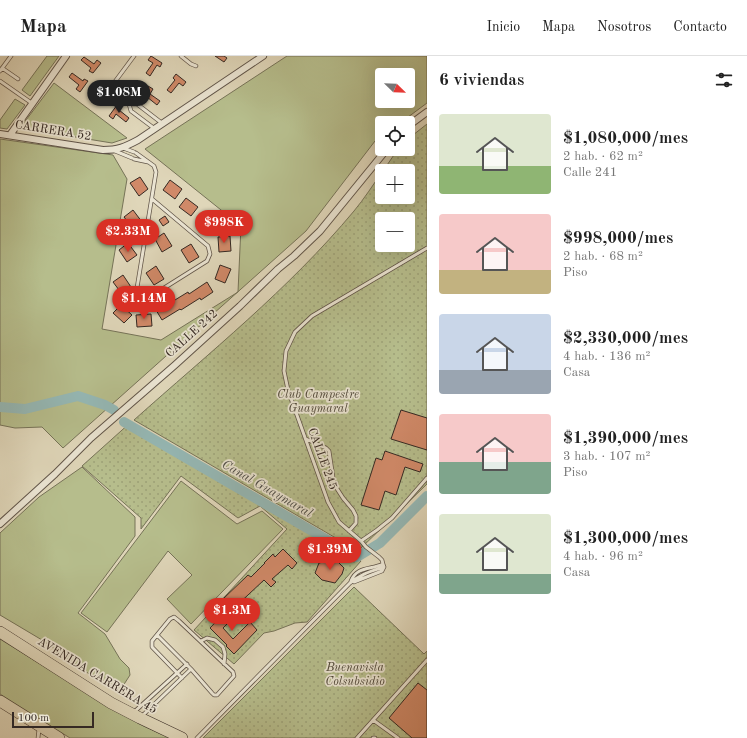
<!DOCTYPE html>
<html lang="es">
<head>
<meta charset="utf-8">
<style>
  body { margin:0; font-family:"Old Standard TT",serif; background:#f6f6f6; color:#222; height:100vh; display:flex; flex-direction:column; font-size:15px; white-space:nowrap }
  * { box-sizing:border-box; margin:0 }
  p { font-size:13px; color:#767676 }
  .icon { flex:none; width:22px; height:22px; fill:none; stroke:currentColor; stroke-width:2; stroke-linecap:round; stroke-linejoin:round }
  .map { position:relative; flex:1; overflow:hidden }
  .sheet { display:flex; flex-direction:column; background:#fff; width:320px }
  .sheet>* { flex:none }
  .needle { width:26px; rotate:113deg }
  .buttons { position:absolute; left:375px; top:12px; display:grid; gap:8px }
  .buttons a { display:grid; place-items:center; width:40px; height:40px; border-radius:4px; background:#fff; box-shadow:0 4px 16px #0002; font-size:20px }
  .scale { position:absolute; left:12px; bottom:10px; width:82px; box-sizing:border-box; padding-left:4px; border:2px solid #352923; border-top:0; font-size:11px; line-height:14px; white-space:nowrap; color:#352923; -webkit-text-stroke:3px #eae4d2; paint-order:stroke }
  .price { position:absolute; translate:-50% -34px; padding:0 9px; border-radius:14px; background:#d93025; color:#fff; font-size:13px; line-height:26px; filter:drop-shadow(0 1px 2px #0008) }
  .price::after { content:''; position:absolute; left:50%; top:24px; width:12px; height:9px; margin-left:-6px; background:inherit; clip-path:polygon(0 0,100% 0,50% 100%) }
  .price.selected { background:#222; color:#fff }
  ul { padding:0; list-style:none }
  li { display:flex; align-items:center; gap:12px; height:100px; padding:0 12px }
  li span { display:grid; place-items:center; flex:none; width:112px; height:80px; border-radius:4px; color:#555 }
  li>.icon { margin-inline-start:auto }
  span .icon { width:48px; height:48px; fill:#fffc; stroke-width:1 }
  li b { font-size:17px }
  h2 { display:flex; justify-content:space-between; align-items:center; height:48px; padding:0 12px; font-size:17px }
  header { display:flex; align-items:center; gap:24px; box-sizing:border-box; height:56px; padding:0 20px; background:#fff; border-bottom:1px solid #e0e0e0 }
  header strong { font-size:19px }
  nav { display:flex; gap:22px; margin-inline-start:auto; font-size:14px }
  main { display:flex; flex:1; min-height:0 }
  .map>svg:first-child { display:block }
  .green { fill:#b6bd8c; stroke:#767358; fill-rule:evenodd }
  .park { fill:url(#park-dots); stroke:#767358; fill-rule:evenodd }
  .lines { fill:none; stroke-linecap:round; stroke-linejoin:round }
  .river { stroke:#95b8b5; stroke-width:10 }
  .building { fill:#d08968; stroke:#352923 }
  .lane-casing { stroke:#605448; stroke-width:4.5 }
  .street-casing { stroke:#605448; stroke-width:8 }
  .highway-casing { stroke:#352923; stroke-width:12 }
  .lane { stroke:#eae4d2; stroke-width:3 }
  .street { stroke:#eae4d2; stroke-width:6 }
  .highway { stroke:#dfd6b9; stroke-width:11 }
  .labels { text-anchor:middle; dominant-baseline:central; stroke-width:3.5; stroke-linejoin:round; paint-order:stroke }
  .street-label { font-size:12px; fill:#352923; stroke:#eae4d2 }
  .park-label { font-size:12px; font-style:italic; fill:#4f4738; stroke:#eae4d2 }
  .water-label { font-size:13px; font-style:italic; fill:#4d4d48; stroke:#eae4d2 }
</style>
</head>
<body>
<header>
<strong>Mapa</strong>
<nav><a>Inicio</a><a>Mapa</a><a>Nosotros</a><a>Contacto</a></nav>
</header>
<main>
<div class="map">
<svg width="427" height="682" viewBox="0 0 427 682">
  <defs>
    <pattern id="park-dots" width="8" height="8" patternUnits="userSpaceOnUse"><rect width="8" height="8" fill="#b6bd8c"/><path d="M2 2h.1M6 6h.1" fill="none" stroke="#9da278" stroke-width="1.8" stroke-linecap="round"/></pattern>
  </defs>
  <rect width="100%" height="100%" fill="#dfd6b9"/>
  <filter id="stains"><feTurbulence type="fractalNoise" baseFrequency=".005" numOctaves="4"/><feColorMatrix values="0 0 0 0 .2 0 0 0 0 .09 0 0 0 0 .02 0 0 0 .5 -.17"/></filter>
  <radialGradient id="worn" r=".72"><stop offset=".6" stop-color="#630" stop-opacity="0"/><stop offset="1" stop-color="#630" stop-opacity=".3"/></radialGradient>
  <path class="green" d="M47,0H59L30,40L22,34Z
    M287,0H427V47L400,67H382V80L375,85L306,175L63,392L42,371L15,372L0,369V83L113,99L127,123L102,273L161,284L238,236L241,170L145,93ZM382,19H408V45H382Z
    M54,27L127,82L112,87L20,72Z
    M15,43L25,49L7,73L0,72V64Z
    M82,411L135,461V480L78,557L105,578L120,603L129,612L130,619L121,633L92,620L42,584L0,559V477L39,441Z
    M181,425L237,468L262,455L283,473L191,568L167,543L192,519L168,495L107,576L81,557Z
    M0,583L63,622L144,670L170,682H70L0,638Z"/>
  <path class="park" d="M427,68V428L358,495L134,364C209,297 289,233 354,155C364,143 373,129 382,116V141H408V115H383L398,93H408V83ZM382,163H408V189H382Z
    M131,366L361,505L307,566L295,567L274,575L264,577L234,608L194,574L287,473L260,450L238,462L181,420L141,473V462L82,410Z
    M354,531L424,598L427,595V682H203Z"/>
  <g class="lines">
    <path class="river" d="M0,351L25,353L78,340L105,349L114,354
      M124,366L357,501L380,487L427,440"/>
  </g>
  <path class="building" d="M151,0L162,7L160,11L157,9L150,20L146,17L153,7L148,4Z
    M215,0H224L227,2L224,6Z
    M84,1L94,8L97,4L101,7L93,17L89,15L91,12L81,4Z
    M72,17L83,25L84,23L88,25L80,36L76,33L79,29L69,21Z
    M176,18L186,26L183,30L179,27L171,37L167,34L175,24L173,22Z
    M148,30L153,33L150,38L160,45L157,49L147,41L145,44L141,41Z
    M117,49L121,52L119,54L129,62L126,66L116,58L113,63L109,60Z
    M140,121L148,133L139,140L130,127Z
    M170,124L182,133L175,143L163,134Z
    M186,142L198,151L191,160L179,151Z
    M133,154L142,166L133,173L124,161Z
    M205,157L217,166L210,175L198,166Z
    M165,160L169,166L163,170L159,164Z
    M164,177L172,190L162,196L155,183Z
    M230,180L231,195L219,196L218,181Z
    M128,187L137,199L127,206L119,194Z
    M191,188L199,201L189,207L181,194Z
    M220,209L231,213L225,227L215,223Z
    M156,210L164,223L154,229L146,217Z
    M123,219L131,231L122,238L113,226Z
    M207,226L213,236L201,244L200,242L181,254L180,253L162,264L156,254L169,246L170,247L188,236L189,238Z
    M121,249L132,259L124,267L113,257Z
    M151,258L152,270L137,271L136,259Z
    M401,354L427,362V394L391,383Z
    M385,395L423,408L420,416L405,411L396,439L385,435L379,454L361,449L376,402L382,404Z
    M283,493L297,507L292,513L288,509L272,523L276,526L271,531L264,524L233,553L223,543L248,519L251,521L265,507H264L273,498L275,501Z
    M335,503L344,512L342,518L335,527L322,524L315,517L319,507Z
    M229,552L236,559L223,572L233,583L250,566L257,574L234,598L226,590L227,589L210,572Z
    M418,627L427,634V682H412L389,662Z"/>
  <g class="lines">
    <g class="lane-casing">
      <path id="lane" d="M134,0L111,31V33L129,48H137L163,68
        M181,0L191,8L196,10
        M2,12L18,23
        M0,15L11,0
        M0,25L33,48
        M129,48L131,55L155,73
        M123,92L134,96
        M115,95L132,102
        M136,97L154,110L156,116L136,238L139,243L145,244L207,205L210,198L208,190L152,143
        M134,103L148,106
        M306,383L326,392L329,395L334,428L343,442L353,454L356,460V467L349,475
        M361,485L377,474L392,462L427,422
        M383,508L382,504L379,501L366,491L361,485L339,466L328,446L288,334L284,315L286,295L295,276L312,260L427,192
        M351,525C357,510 371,514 383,508
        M354,526L382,515L384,511
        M157,579L191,613L212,637L214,639H217L234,620L233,616L179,565L174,561L170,563L152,585V591L182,622
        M201,585L207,582L215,584L223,591L225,598L224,608
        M133,657L187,608
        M142,660L191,613
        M373,664L398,682
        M38,682L39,673
        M197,682L350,527C363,517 369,516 384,511L383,508
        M357,682L427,604
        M373,682H375"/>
    </g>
    <g class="street-casing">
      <path id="street" d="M408,70L427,56
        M0,78L103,94C118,94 125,91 138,84L263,0
        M10,79L66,0
        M0,468L55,418L91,382L175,309L240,250L278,213L294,200L320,175L387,93"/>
    </g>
    <g class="highway-casing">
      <path id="highway" d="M0,576L111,647L140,662L182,682
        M0,645L59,682"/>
    </g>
    <use href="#lane" class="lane"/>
    <use href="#street" class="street"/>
    <use href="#highway" class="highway"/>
  </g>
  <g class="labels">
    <g class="street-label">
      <text transform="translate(53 75) rotate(9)">CARRERA 52</text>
      <text transform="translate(192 278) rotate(-42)">CALLE 242</text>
      <text transform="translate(322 403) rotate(70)">CALLE 245</text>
      <text transform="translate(97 620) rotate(31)">AVENIDA CARRERA 45</text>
    </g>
    <g class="park-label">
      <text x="318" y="339">Club Campestre<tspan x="318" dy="14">Guaymaral</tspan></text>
      <text x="355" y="612">Buenavista<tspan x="355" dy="14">Colsubsidio</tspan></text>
    </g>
    <g class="water-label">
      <text transform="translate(267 433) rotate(30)">Canal Guaymaral</text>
    </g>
  </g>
  <rect width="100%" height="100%" filter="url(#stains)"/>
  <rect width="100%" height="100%" fill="url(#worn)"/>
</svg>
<div class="buttons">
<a><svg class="needle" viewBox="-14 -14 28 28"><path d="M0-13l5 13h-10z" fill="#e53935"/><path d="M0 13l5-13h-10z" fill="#767676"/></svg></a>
<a><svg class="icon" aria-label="locate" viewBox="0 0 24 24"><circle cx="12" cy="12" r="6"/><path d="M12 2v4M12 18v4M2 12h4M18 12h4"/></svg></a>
<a>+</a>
<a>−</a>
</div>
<div class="scale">100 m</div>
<b class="price selected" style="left:119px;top:58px">$1.08M</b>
<b class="price" style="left:224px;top:188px">$998K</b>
<b class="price" style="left:128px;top:197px">$2.33M</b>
<b class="price" style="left:144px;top:264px">$1.14M</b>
<b class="price" style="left:330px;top:515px">$1.39M</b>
<b class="price" style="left:232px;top:576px">$1.3M</b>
</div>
<section class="sheet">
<h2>6 viviendas<svg class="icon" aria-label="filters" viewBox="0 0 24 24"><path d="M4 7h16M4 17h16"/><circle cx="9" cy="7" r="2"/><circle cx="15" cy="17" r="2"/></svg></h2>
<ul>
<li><span style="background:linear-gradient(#dfe7d0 65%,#8fb573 0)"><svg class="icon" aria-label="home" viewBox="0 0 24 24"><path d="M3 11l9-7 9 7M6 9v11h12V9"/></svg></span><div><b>$1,080,000/mes</b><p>2 hab. · 62 m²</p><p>Calle 241</p></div></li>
<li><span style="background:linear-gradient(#f6c9c9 70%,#c2b280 0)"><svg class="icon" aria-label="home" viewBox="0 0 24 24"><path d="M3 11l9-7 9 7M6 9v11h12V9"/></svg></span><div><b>$998,000/mes</b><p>2 hab. · 68 m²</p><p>Piso</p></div></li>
<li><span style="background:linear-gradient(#c9d6e8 70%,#9aa5b1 0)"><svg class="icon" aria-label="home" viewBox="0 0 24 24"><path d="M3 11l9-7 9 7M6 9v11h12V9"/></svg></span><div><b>$2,330,000/mes</b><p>4 hab. · 136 m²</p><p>Casa</p></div></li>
<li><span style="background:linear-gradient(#f6c9c9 60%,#7fa58c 0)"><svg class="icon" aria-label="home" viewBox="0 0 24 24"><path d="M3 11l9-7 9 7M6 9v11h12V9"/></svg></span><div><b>$1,390,000/mes</b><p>3 hab. · 107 m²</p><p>Piso</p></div></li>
<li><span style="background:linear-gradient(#dfe7d0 75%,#7fa58c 0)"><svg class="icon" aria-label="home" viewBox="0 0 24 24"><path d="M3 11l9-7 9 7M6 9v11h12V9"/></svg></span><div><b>$1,300,000/mes</b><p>4 hab. · 96 m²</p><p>Casa</p></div></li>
</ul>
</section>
</main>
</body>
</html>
